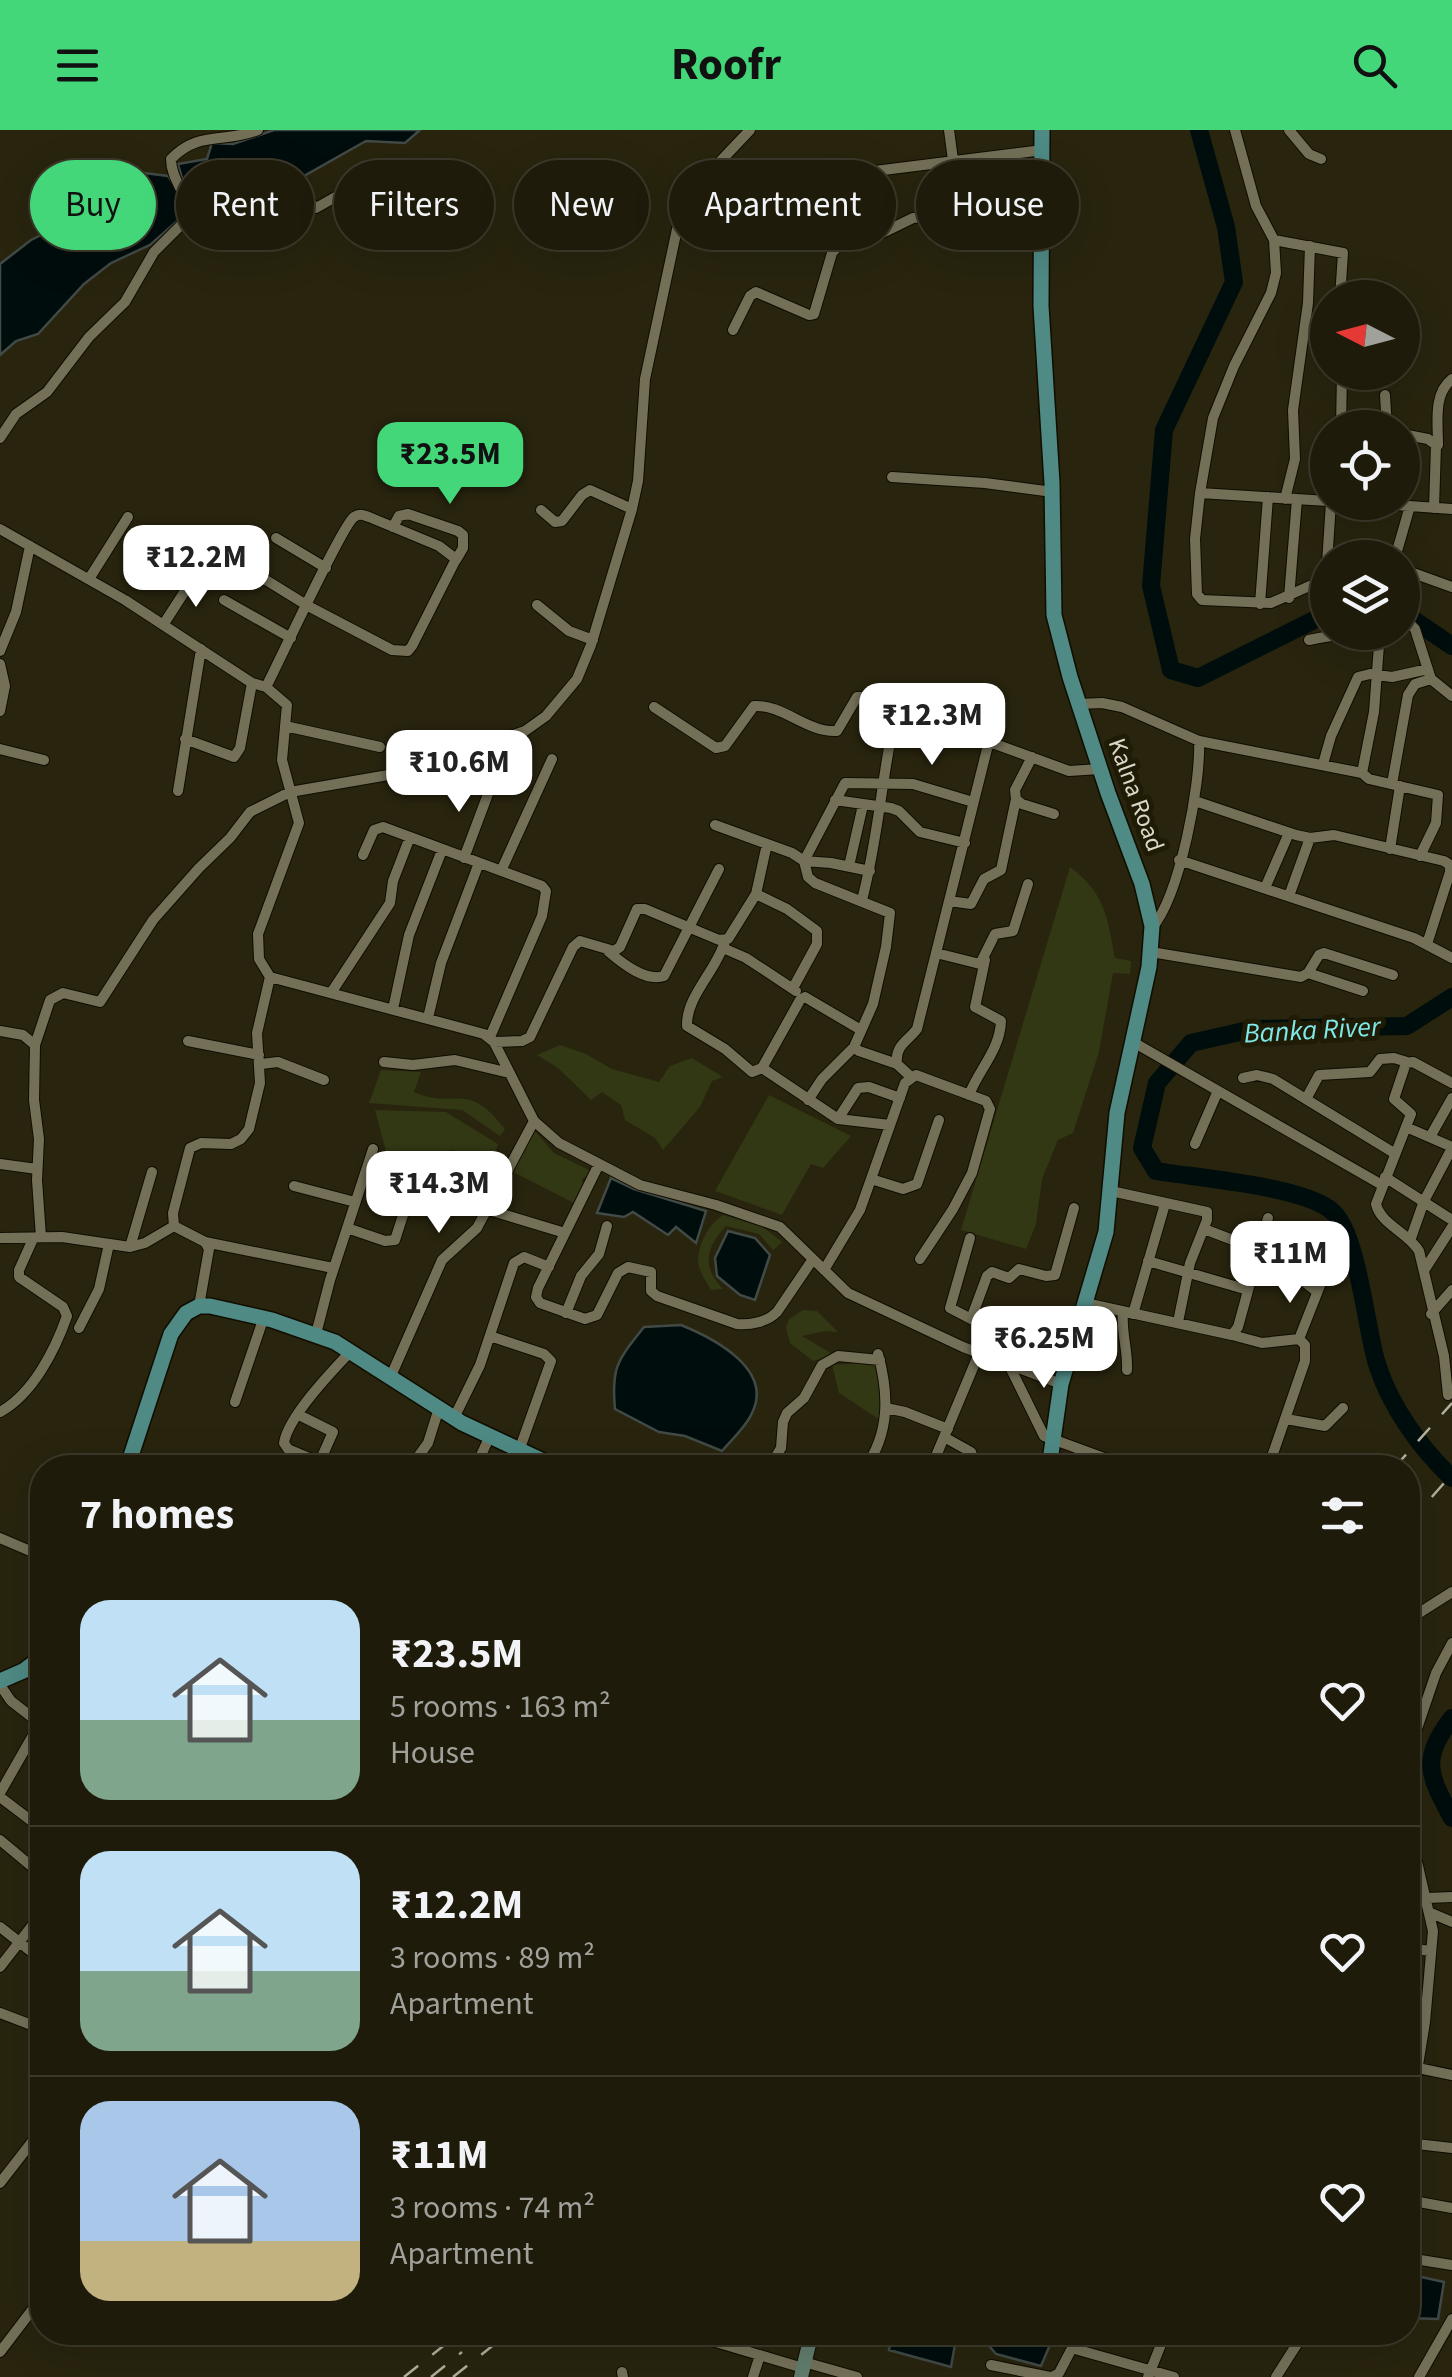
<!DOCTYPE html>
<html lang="en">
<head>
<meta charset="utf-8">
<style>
  body { margin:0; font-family:"Source Sans 3",sans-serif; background:#2b2818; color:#f1f3f6; height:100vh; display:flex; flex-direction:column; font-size:38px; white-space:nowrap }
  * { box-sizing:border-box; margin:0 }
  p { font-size:32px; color:#a1a19c }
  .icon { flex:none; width:55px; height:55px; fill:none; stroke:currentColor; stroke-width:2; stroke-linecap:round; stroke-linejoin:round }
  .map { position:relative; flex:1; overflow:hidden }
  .drawer { position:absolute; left:30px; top:1325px; width:1390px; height:890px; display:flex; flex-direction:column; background:#1e1b0a; border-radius:40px; box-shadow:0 10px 40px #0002,0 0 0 2px #3c392b }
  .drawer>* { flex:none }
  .top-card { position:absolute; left:30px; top:30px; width:1392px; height:90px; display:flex; gap:20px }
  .needle { width:65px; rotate:276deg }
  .tools { position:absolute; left:1310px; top:150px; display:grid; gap:20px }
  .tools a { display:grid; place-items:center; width:110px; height:110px; border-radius:50%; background:#1e1b0a; box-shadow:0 10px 40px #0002,0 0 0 2px #3c392b; font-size:50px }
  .price { position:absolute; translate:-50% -85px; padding:0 22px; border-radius:20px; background:#fff; color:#222; font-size:32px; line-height:65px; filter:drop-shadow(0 2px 5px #0008) }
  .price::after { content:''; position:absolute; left:50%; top:60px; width:30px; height:22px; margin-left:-15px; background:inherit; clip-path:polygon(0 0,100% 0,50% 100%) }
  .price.current { background:#44d77a; color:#111 }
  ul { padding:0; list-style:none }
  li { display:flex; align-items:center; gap:30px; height:250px; padding:0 50px }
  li+li { border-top:2px solid #3c392b }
  li span { display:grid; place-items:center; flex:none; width:280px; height:200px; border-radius:30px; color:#555 }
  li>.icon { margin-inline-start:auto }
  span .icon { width:120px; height:120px; fill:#fffc; stroke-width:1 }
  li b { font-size:42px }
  h2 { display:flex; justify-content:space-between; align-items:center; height:120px; padding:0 50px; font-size:42px }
  .chip { padding:0 35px; border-radius:45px; background:#1e1b0a; box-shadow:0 10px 40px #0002,0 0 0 2px #3c392b; font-size:35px; line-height:90px }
  .chip.current { background:#44d77a; color:#111 }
  header { display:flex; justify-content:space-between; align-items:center; height:130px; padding:0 50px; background:#44d77a; color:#111; font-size:45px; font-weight:700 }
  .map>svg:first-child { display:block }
  .green { fill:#323814 }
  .water { fill:#000d0d; stroke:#414a46; stroke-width:2.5 }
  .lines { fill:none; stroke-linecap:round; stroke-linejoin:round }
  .river { stroke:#000d0d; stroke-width:18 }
  .street-casing { stroke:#110d00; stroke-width:12 }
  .secondary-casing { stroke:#110d00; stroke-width:16 }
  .primary-casing { stroke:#110d00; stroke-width:18 }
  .street { stroke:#747058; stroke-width:10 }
  .secondary { stroke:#627d6e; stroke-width:14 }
  .primary { stroke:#4f8a84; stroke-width:15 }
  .rail { stroke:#b2af9f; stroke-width:2.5; stroke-dasharray:18 18; stroke-linecap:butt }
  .labels { text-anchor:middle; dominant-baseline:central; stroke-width:10; stroke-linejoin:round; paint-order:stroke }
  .street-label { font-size:25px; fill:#dad8ca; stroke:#1f1b05 }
  .water-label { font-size:28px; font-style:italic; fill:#7fe8e8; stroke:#1f1b05 }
</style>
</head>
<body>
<header><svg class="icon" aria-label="menu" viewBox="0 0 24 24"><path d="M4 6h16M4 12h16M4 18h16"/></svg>Roofr<svg class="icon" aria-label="search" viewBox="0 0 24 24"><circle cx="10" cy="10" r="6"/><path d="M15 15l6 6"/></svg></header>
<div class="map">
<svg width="1452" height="2247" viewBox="0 0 1452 2247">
  <rect width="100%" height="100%" fill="#28240e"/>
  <path class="green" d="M1070,737C1105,763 1107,786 1115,828L1131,831L1130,844L1113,843L1099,922L1073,1003L1058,1010L1042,1049L1036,1094L1026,1119L961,1100Z
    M560,915L586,924L612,939L659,952L670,936L692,928L723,947L712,951L700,977L663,1020L655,1008L625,990L621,975L602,962L591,970L558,938L537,925Z
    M381,940L421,942L414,962C458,981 465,948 505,999L500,1006L462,980L369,973Z
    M769,965L851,1006L823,1038L811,1034L782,1085L715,1061Z
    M375,980L446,982L498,1014L490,1040L454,1020L387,1025Z
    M533,999L554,1023L593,1042L582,1049L584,1062L578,1075L511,1041Z
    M723,1085L763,1097L782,1112L773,1120L759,1104L726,1096C706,1118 701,1136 723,1159L711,1160C707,1153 701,1144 699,1137C695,1118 708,1095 723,1085Z
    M803,1180L817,1181L838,1202L826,1201L802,1206L834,1225L813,1231L790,1213L786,1197L789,1189Z
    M876,1232L883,1266L880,1290L839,1263L832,1235Z"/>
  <path class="water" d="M274,0H420L405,13L366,11L279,60L242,63L210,52L185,59L178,34L207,29L212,13L233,14Z
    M128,41L168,46L176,58L183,86L150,115L111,133L84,154L38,204L16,211L0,225V134L31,110L84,84L114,50Z
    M611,1048L634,1059L706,1081L696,1113L676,1097L668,1105L633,1082L624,1087L597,1083Z
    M728,1101L755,1108L770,1125L755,1170L740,1165L717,1146L715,1128Z
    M681,1195C713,1208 774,1239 752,1283C746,1297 732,1309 722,1321L685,1306L659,1302L615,1279C611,1236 618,1230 644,1197Z
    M1408,2144L1444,2152L1438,2189L1408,2188Z
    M893,2203H957L951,2237L889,2220Z
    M978,2203V2202L1055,2203L1041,2236L996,2224Z"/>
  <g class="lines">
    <path class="river" d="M1199,0L1226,97L1234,152L1164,300L1151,456L1171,540L1198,548L1328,483
      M1402,482L1452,516
      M1452,867L1407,896L1253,899L1191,913L1157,953L1142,1018L1156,1041C1197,1048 1305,1056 1333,1082C1358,1105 1366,1199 1377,1234C1390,1276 1421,1319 1452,1348
      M1452,1588C1420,1630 1429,1645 1452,1688"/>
    <g class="street-casing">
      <path id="street" d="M949,0L953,30
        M1235,0L1256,76L1274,110L1276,143L1271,163L1234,236L1213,288L1200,363L1328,371
        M1289,0L1309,24L1321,29
        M851,44L1043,20
        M184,62C209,58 212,64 234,70C247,73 256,68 268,74L297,61L316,78L339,65L367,93
        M1274,110L1343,123L1340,168
        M733,200L750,166L756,162L809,185L814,184L832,123L840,114L868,110L913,88L963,84L1043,62
        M1385,265L1387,298
        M1341,298L1342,242
        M1402,304L1428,309L1436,315L1434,378
        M0,308L16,284L47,262L89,207L125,172L154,122L187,89C191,66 171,52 171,29C199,0 223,14 258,0
        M1438,315C1438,292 1433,264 1452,249
        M892,347L985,353L1053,362
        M1200,363L1195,409L1197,464L1202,470L1271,473L1328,448
        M1285,369L1295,329L1293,280L1308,173L1310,116
        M1353,372L1452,379
        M541,380L555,392L562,391L582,365L590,360L632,379
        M393,397L399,386L408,384L458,401L463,405V418L456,430
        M0,399L125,470L252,553L266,557L287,575L282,630L299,693L258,804L259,829L270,847L484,904L494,912L534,991L559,1013L640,1055L716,1075L780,1097L848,1163L963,1217L1061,1254
        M276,408L326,438
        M1395,428L1410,376
        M248,439L308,476L392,520L408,521L412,516L456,429L439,416L369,387C363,385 360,383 354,387C343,394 278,534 266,557
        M1402,439L1452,457
        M89,449L128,387
        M1326,449L1331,372
        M1289,468L1297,369
        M224,470L291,508
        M1260,474L1268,367
        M537,475L569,501L593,510
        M163,495L196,444
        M1402,495L1410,494L1415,499L1431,549L1452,566
        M1309,510C1333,505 1358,500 1379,515L1374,582L1362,643L1369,649L1438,665L1436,693L1420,726
        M1379,515L1392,502
        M0,521L16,482L30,416
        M0,534L5,556L0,581
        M1078,574L1102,573L1122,577L1199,611L1362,643
        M654,577L716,618L725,616L754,576C783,574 807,603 837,601L857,567H867L1069,641L1100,639
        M285,596L380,617
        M185,609L234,627L240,618L252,553
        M0,619L44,630
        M1032,627L1015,660L1016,669L1022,674L1054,684
        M1323,634L1331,606L1358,547L1370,544L1392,547L1428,539
        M1392,654L1408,565L1415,554L1431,549
        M178,661L201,519
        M835,670L891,678L899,681L920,702L965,713
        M1195,671L1296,705L1310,708L1334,705L1444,731L1450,735V742L1427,814
        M715,695L792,723L804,731L808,747L815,753L890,783L886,817L873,874L854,917L859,921L897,934
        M1390,719L1400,656
        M363,725L374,700L383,697L542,756L546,761L542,786L490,907
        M464,728L491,656
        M1179,730L1414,808L1452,828
        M849,736L863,675
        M501,741L552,629
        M870,741L831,733L804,731L845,653L913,654L973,672
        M1265,758L1289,703
        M756,764L787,779L817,801V814L793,858
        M1289,766L1310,708
        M862,770C879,706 882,641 897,577
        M949,771L971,774L984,749L1001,740L1016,669
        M1152,798C1180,765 1201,654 1199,611
        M725,811C717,840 686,866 687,896L725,919L752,942L762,938L800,870L805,867L861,900
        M723,818L746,828L796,861
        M609,822C623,834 646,852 664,846L719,739
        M1151,822L1301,847L1308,843L1319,825L1324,823L1393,845
        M936,823L980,834L995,804L1013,801L1028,754
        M1308,843L1363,861
        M331,863L390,773L393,751L410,707
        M393,879L409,805L442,720
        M428,888L441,833L479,733
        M0,901L23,905L35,915L34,970L39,1009L37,1050L41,1107
        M188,911L259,925
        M494,912L522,911L530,907L573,817L580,811L614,821L620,817L637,779H645L719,810L728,809L756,764L767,714
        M1133,912L1382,1055
        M35,915L50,870L63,863L100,872L153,790L199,738L230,708L250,682L290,662L400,643L525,601L546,586L577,549L591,515L632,379L638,351L645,249L677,99L681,95L693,92L713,39L750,0
        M384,932L413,935L455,930L509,943
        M261,934L278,932L324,950
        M762,938L838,989L890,995
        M910,946L897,934C895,915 907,912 917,899L989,611
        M1243,948L1257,945L1273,949L1394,1023
        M969,965C979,939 1000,920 1001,891L975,877L985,830
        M1306,969L1319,945L1370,942L1380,929L1394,928L1407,932
        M808,970L822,949L854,917
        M838,989L858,958L869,957L900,968
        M1406,997L1452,1017
        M1430,1007L1452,968
        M1195,1014L1217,963
        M0,1034L37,1039
        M598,1036L538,1158L536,1167L540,1173L585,1189L597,1185L618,1143L628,1137L651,1142V1161L657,1166L737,1194C751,1195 767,1192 777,1182L813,1129
        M1385,1047L1452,1090
        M871,1049L903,1059L917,1054L939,990
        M294,1056L355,1072
        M1111,1061L1207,1082V1090L1190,1133L1178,1192
        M489,1080L565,1103
        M347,1098L385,1111L395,1110L414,1051
        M1204,1099L1259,1120
        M0,1108L62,1107L130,1117L145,1113L174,1096
        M970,1108L950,1178L1065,1238
        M1411,1108L1424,1071L1452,1018
        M205,1112L333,1138
        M130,1117L152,1042
        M1258,1124L1282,1134L1316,1161
        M1148,1131L1248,1160
        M1425,1139L1452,1097
        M824,1140L860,1080L905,953L916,945L986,971L990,979L972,1043L953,1079L920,1129
        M1085,1173L1232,1205L1238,1197L1268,1088
        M199,1176L209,1119L205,1112L174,1096L173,1083L190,1018L201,1013L231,1014L241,1009L249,999L260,953L257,903L270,847
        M1123,1182C1121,1202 1128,1220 1127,1240
        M566,1183L581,1146L599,1124L607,1096
        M1133,1184L1165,1074
        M1431,1184L1452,1160
        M971,1189L987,1146L992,1142L1009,1148L1019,1139L1046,1146L1055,1145L1074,1078
        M79,1198L99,1159L109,1114
        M316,1204L330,1150L373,1019
        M1232,1205L1262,1213L1299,1209L1332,1125
        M490,1206L544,1224L551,1231L520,1318
        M1009,1235L1044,1306L1131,1338
        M391,1246L442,1130L477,1098L534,991
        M1448,1265L1444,1226L1419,1121C1408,1102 1381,1095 1376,1074L1411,984L1394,969L1406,933L1413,932L1452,953
        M235,1272L264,1187
        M886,1278L905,1282L948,1299
        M0,1282C33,1264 55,1220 67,1186L63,1177L19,1147V1140L33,1109
        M299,1285L333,1302L317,1338
        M454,1288L480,1235L514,1133L524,1127L549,1137
        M1286,1289L1325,1296L1343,1278
        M944,1307L971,1322L976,1338
        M333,1338L288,1319L284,1313C288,1287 332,1241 351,1221
        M410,1338L428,1313L439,1278
        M475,1338L490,1306
        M769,1338L781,1318L783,1292L787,1283L804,1268L822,1235L838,1226L880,1230
        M865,1338C890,1303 889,1264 878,1224
        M931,1338L980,1221
        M1268,1338L1305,1231V1215L1299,1209
        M0,1408L42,1426
        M1408,1490L1452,1462
        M28,1538L42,1563
        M0,1555L11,1571L42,1595
        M1408,1625L1436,1543L1452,1513
        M0,1663L40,1593
        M0,1667L42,1699
        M1408,1693L1433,1801L1425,1892L1408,1997
        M0,1710L42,1745
        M1427,1768L1452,1767
        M1431,1783L1452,1792
        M0,1797L42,1830
        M1408,1818L1431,1821
        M0,1837L42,1783
        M0,1883L42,1899
        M1418,1938L1452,1945
        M1408,2013L1452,2018
        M0,2053L42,1999
        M1408,2070L1452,2078
        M1408,2128L1452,2135
        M682,2202L803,2238
        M1270,2202L1297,2214
        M0,2222L42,2167
        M804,2232L857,2247
        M991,2235L1050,2247
        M622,2242L623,2247
        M753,2247L760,2225
        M1052,2247L1059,2243L1071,2220L1075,2219L1174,2247
        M1148,2247L1166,2202
        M1276,2247L1297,2214L1309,2202
        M1419,2247L1452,2189"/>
    </g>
    <g class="secondary-casing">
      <path id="secondary" d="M801,2247L812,2202"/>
    </g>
    <g class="primary-casing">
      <path id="primary" d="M1042,0L1041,176L1052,353L1054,485L1070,547L1108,663L1142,754L1152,796L1149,837L1117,983L1106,1102L1061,1254L1049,1338
        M127,1338L171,1204L186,1183L199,1176H210L272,1190L335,1212L462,1293L558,1338
        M0,1551L23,1541L42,1527"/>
    </g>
    <use href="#street" class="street"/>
    <use href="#secondary" class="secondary"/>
    <use href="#primary" class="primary"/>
    <path class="rail" d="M1394,1338L1452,1273
      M1408,1394L1452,1344
      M404,2247L461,2202
      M431,2247L462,2222
      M453,2247L510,2202"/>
  </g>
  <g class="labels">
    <g class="street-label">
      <text transform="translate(1136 665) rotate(70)">Kalna Road</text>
    </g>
    <g class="water-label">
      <text transform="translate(1312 900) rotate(-3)">Banka River</text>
    </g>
  </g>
</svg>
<div class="tools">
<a><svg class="needle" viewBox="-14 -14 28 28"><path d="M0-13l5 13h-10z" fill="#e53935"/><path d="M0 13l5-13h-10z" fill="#a1a19c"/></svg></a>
<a><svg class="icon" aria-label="locate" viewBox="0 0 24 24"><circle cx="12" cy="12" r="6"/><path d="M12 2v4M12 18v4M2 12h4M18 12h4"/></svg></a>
<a><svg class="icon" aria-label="layers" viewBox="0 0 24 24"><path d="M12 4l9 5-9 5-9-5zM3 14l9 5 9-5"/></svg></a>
</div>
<b class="price current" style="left:450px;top:377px">₹23.5M</b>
<b class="price" style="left:196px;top:480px">₹12.2M</b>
<b class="price" style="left:932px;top:638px">₹12.3M</b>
<b class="price" style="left:459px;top:685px">₹10.6M</b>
<b class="price" style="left:439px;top:1106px">₹14.3M</b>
<b class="price" style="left:1290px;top:1176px">₹11M</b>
<b class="price" style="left:1044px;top:1261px">₹6.25M</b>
<div class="top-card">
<a class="chip current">Buy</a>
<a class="chip">Rent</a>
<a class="chip">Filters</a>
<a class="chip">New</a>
<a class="chip">Apartment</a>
<a class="chip">House</a>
</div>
<section class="drawer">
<h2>7 homes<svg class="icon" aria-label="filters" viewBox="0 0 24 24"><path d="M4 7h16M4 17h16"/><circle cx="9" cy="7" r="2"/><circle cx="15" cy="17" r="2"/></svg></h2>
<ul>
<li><span style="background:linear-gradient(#bfe0f5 60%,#7fa58c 0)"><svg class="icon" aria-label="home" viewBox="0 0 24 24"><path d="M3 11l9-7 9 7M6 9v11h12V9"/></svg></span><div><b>₹23.5M</b><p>5 rooms · 163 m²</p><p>House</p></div><svg class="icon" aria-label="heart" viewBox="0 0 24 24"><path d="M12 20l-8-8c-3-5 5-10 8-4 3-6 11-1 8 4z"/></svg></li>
<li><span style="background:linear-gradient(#bfe0f5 60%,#7fa58c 0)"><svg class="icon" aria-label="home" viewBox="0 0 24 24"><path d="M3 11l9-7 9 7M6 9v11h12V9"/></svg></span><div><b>₹12.2M</b><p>3 rooms · 89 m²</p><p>Apartment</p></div><svg class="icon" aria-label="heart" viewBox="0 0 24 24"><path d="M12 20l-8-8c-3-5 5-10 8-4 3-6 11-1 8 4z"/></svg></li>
<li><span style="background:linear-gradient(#a9c7e8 70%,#c2b280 0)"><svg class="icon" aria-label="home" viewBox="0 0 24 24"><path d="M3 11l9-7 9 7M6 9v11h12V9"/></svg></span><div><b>₹11M</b><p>3 rooms · 74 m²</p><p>Apartment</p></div><svg class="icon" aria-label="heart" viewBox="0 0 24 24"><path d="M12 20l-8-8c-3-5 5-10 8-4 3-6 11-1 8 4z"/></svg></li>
</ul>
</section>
</div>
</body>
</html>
